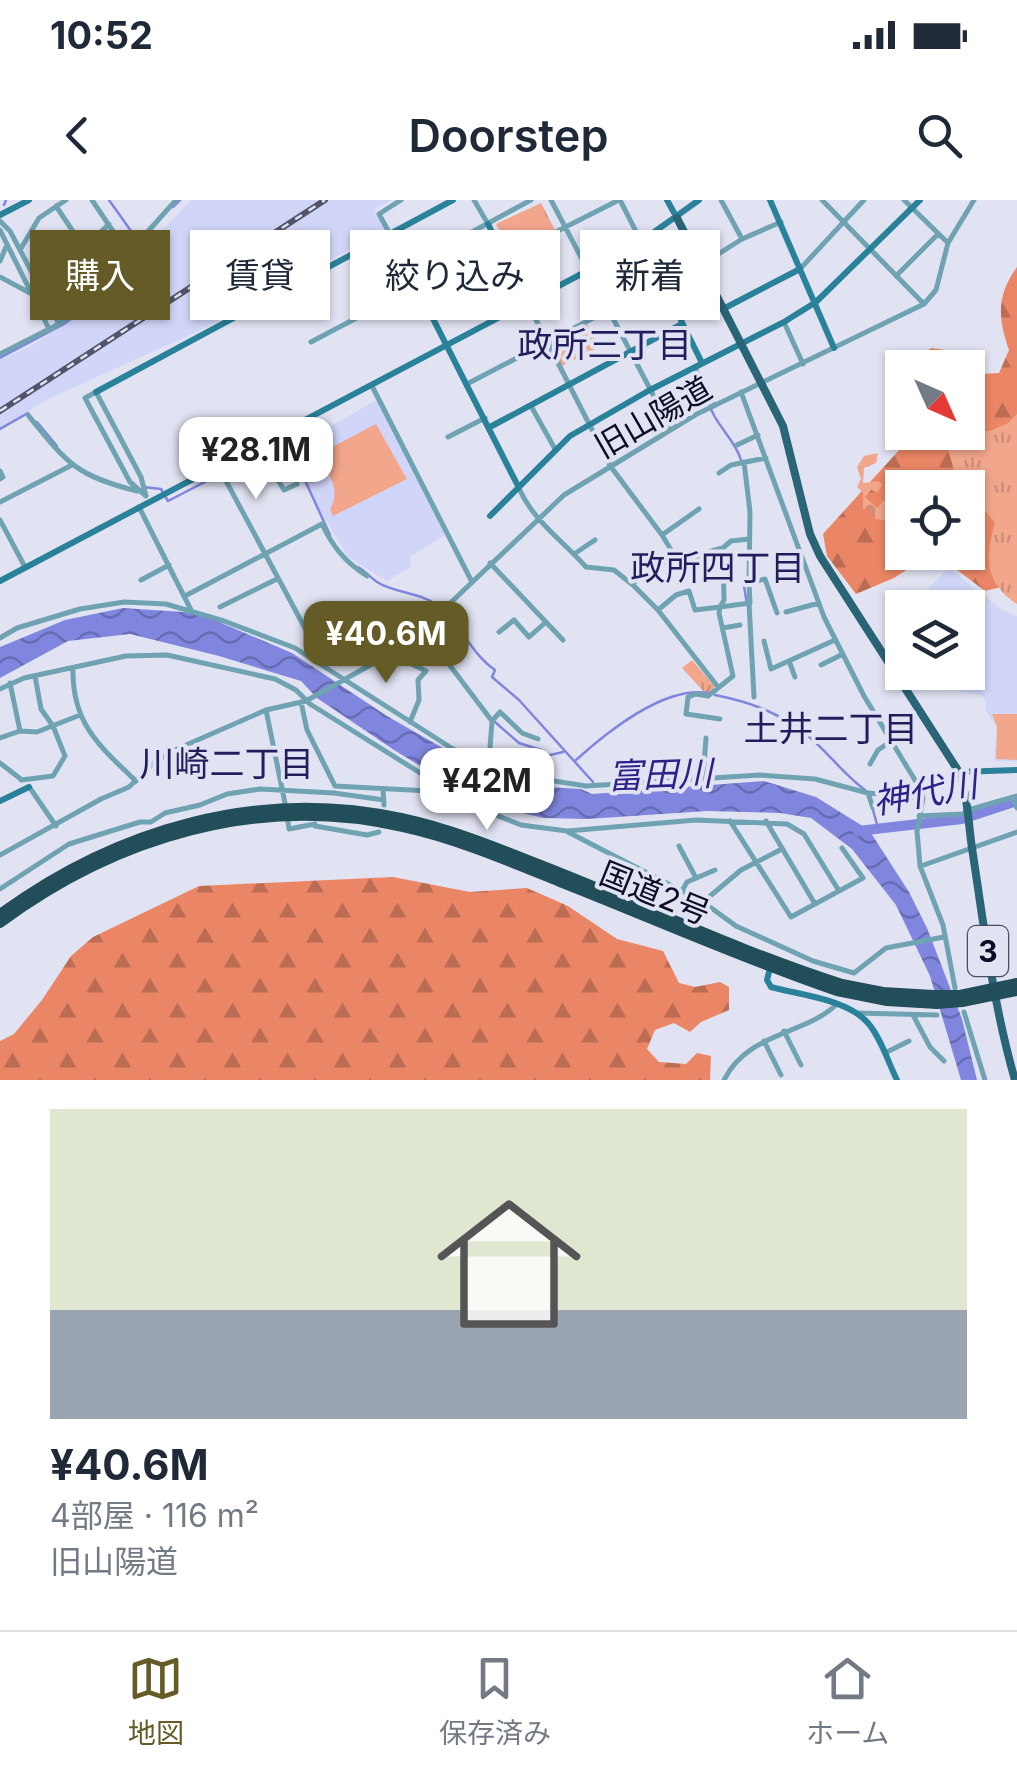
<!DOCTYPE html>
<html lang="ja">
<head>
<meta charset="utf-8">
<style>
  body { margin:0; font-family:Inter,"Noto Sans JP",sans-serif; background:#f6f6f7; color:#1f2937; height:100vh; display:flex; flex-direction:column; font-size:38px; white-space:nowrap }
  * { box-sizing:border-box; margin:0 }
  p { font-size:32px; color:#747a83 }
  .icon { flex:none; width:55px; height:55px; fill:none; stroke:currentColor; stroke-width:2; stroke-linecap:round; stroke-linejoin:round }
  .map { position:relative; height:880px; overflow:hidden }
  .side { display:flex; flex-direction:column; background:#fff; flex:1 }
  .side>* { flex:none }
  .hud { position:absolute; left:30px; top:30px; width:958px; height:90px; display:flex; gap:20px }
  .needle { width:65px; rotate:135deg }
  .tools { position:absolute; left:885px; top:150px; display:grid; gap:20px }
  .tools a { display:grid; place-items:center; width:100px; height:100px; border-radius:0px; background:#fff; box-shadow:0 2px 8px #0004; font-size:50px }
  .price { position:absolute; translate:-50% -85px; padding:0 22px; border-radius:20px; background:#fff; color:#222; font-size:32px; line-height:65px; filter:drop-shadow(0 2px 5px #0008) }
  .price::after { content:''; position:absolute; left:50%; top:60px; width:30px; height:22px; margin-left:-15px; background:inherit; clip-path:polygon(0 0,100% 0,50% 100%) }
  .price.active { background:#645b27; color:#fff }
  ul { padding:0; list-style:none }
  li { display:grid; align-content:center; gap:20px; height:530px; padding:0 50px }
  li span { display:grid; place-items:center; height:310px; border-radius:0px; color:#555 }
  li>.icon { margin-inline-start:auto }
  span .icon { width:180px; height:180px; fill:#fffc; stroke-width:1 }
  li b { font-size:42px }
  .tag { padding:0 35px; border-radius:0px; background:#fff; box-shadow:0 2px 8px #0004; font-size:35px; line-height:90px }
  .tag.active { background:#645b27; color:#fff }
  .status { display:flex; justify-content:space-between; align-items:center; height:70px; padding:0 50px; background:#fff; direction:ltr }
  .status svg { height:28px; fill:currentColor }
  header { display:flex; justify-content:space-between; align-items:center; height:130px; padding:0 50px; background:#fff; font-size:45px; font-weight:600 }
  .tabs { display:flex; justify-content:space-around; align-items:center; height:140px; border-top:2px solid #e0e1e3; background:#fff; font-size:28px; color:#747a83 }
  .tabs a { display:grid; justify-items:center; gap:5px }
  .tabs .active { color:#645b27 }
  .map>svg:first-child { display:block }
  .built { fill:#d1d6f8 }
  .grass { fill:#f2a68c }
  .forest { fill:url(#forest-firs) }
  .cemetery { fill:url(#cemetery-stones) }
  .park { fill:url(#park-tufts) }
  .water { fill:url(#water-waves) }
  .lines { fill:none; stroke-linecap:round; stroke-linejoin:round }
  .stream { stroke:#8086de; stroke-width:2.5 }
  .river { stroke:#8086de; stroke-width:10 }
  .street { stroke:#70a3b2; stroke-width:5 }
  .secondary { stroke:#298299; stroke-width:6 }
  .primary { stroke:#296576; stroke-width:8 }
  .highway { stroke:#224e5a; stroke-width:10 }
  .rail-casing { stroke:#53546b; stroke-width:6 }
  .rail { stroke:#e1e3f3; stroke-width:2.5; stroke-dasharray:8; stroke-linecap:butt }
  .highway-bridge { stroke:#224e5a; stroke-width:10 }
  .labels { text-anchor:middle; dominant-baseline:central; stroke-width:8; stroke-linejoin:round; paint-order:stroke }
  .shield { fill:#e1e3f3; stroke:#4c4c64; stroke-width:2.5 }
  .shield-label { font-size:30px; font-weight:bold; fill:#0c0c27 }
  .street-label { font-size:32px; fill:#0c0c27; stroke:#e1e3f3 }
  .neighbourhood-label { font-size:35px; fill:#211e5d; stroke:#e1e3f3 }
  .water-label { font-size:35px; font-style:italic; fill:#2e2288; stroke:#e1e3f3 }
</style>
</head>
<body>
<div class="status"><b>10:52</b><svg viewBox="0 0 49 12"><path d="M0 12V9h3v3zM5 12V6h3v6zM10 12V3h3v9zM15 12V0h3v12zM26 1h20v11H26zM47 4h2v5h-2z"/></svg></div>
<header><svg class="icon" aria-label="back" viewBox="0 0 24 24"><path d="M15 5l-7 7 7 7"/></svg>Doorstep<svg class="icon" aria-label="search" viewBox="0 0 24 24"><circle cx="10" cy="10" r="6"/><path d="M15 15l6 6"/></svg></header>
<div class="map">
<svg width="1017" height="880" viewBox="0 0 1017 880">
  <defs>
    <pattern id="forest-firs" width="22" height="20" patternUnits="userSpaceOnUse" patternTransform="scale(2.5)"><rect width="22" height="20" fill="#ea8665"/><path d="M5 1l3.5 6h-7zM16 11l3.5 6h-7z" fill="#bc6c53"/></pattern>
    <pattern id="cemetery-stones" width="16" height="16" patternUnits="userSpaceOnUse" patternTransform="scale(2.5)"><rect width="16" height="16" fill="#f2a68c"/><path d="M2 7V4a2 2 0 0 1 4 0v3zM10 15v-3a2 2 0 0 1 4 0v3z" fill="#ce8e79"/></pattern>
    <pattern id="park-tufts" width="24" height="20" patternUnits="userSpaceOnUse" patternTransform="scale(2.5)"><rect width="24" height="20" fill="#f2a68c"/><path d="M3 7l-1-3M5 7V3M7 7l1-3M15 17l-1-3M17 17v-4M19 17l1-3" fill="none" stroke="#ce8e79"/></pattern>
    <pattern id="water-waves" width="16" height="10" patternUnits="userSpaceOnUse" patternTransform="scale(2.5)"><rect width="16" height="10" fill="#8086de"/><path d="M0 5q4-4 8 0t8 0" fill="none" stroke="#676cb4"/></pattern>
  </defs>
  <rect width="100%" height="100%" fill="#e1e3f3"/>
  <path class="built" d="M191,0H391L374,10L384,26L382,32L205,128L46,200L0,230V160L33,145L104,97L127,77L162,31Z
    M380,198L447,334L410,357L411,367L387,381L348,357L285,252Z
    M949,368L1002,410L1017,416V562L994,561L997,527L986,511L985,499L981,495L958,491L938,473L968,472V408H908Z"/>
  <path class="grass" d="M376,224L407,279L333,316L330,309C342,289 328,274 317,255Z
    M992,514H1017V560L996,559L997,527Z"/>
  <path class="forest" d="M1017,67V383L985,391L952,366H964L957,353L968,352V288H902V352L933,353L894,378L856,394L827,356L823,334L900,249L902,231L968,232V168L910,165L931,148L959,152L981,174L999,173L1009,150C998,118 996,96 1017,67Z
    M393,677L470,692L527,688L568,706L617,739L663,751L679,783L695,787L720,782L729,787V810L701,822L690,832L674,823L655,830L647,849L659,862L686,864L697,853L711,856L710,880H0V841L14,834L42,800L71,756L93,737L199,686Z"/>
  <path class="cemetery" d="M878,253L876,263L864,268L863,283L879,281L882,285L878,292L871,290L865,297L877,308L884,300L891,313L889,321L876,319L869,308L863,310V293L857,287L861,279L857,267L864,256Z"/>
  <path class="park" d="M541,3L556,32L521,49L517,39L506,44L496,24Z
    M587,124L599,147L562,166L550,144Z
    M1017,214V404C984,382 985,357 995,323L955,275L946,240L952,233L990,231L1008,223Z
    M692,460L715,487L706,494L682,468Z"/>
  <path class="water" d="M123,408L198,413L292,453L387,516L495,578L530,586L581,589L592,594L764,581L816,597L869,630L909,692L927,728L962,819L977,880H961L930,776L896,705L852,649L811,618L780,613L707,611L587,619L543,618L507,609L476,600L394,550L317,498L301,481L219,456L130,434L68,441L0,478V447L65,420Z"/>
  <g class="lines">
    <path class="stream" d="M109,0L136,38
      M4,5L6,0
      M173,7L180,0
      M0,158L64,124L101,96
      M709,204C715,225 735,239 741,260
      M37,222L57,246
      M0,229L28,213
      M272,263L287,262L303,276L330,335
      M143,287L161,289L168,301L228,270L264,264
      M358,367C365,371 370,377 377,382C394,393 419,392 437,405C461,423 470,453 495,470L492,477L519,500L593,582
      M747,377L744,386L747,404
      M715,495C750,502 778,512 807,535C828,552 843,574 865,590
      M495,522L519,543L541,550L546,556L563,552
      M576,560C606,533 664,486 707,493
      M873,610L878,628"/>
    <path class="river" d="M858,631L962,619L1017,601"/>
    <path class="street" d="M92,0L127,52
      M474,0L488,24
      M551,0L671,229
      M620,0L672,102
      M721,0L742,39
      M822,0L924,104
      M904,0L948,43
      M56,6L84,48L109,24
      M0,21L10,31L59,124
      M0,30L49,129
      M391,36L379,14L401,0
      M20,50L39,18L66,0
      M506,57L619,0
      M0,61L6,47
      M701,65L742,39L781,22
      M407,67L531,0
      M800,69L864,0
      M896,76L938,34
      M0,77L30,93
      M527,102L611,267L662,335L673,353V359
      M784,122L803,164
      M311,142L417,86
      M0,154L59,124L98,95L115,61L142,38L176,0
      M695,168L714,206
      M467,184L662,82
      M372,186L472,382
      M96,192L141,277L146,296L130,282L85,198Z
      M741,192L824,417L864,496L921,590L923,598L917,631L920,666L943,725L955,788
      M531,206L555,249
      M28,215C67,263 76,276 137,291
      M448,237L485,218
      M257,245L284,290L297,284
      M737,245L758,235
      M744,262L750,312L749,383
      M218,266L321,458L319,463
      M0,271L3,277L0,279
      M719,273L731,265L766,258
      M518,286C532,320 562,340 586,367L614,370L633,385L658,410L718,487
      M0,302L72,265
      M139,307L191,410
      M0,320L25,367
      M662,335L699,309
      M724,347L731,341L749,339
      M574,354L595,340
      M490,363L563,440
      M141,380L169,365
      M633,385C649,353 667,366 691,359C702,355 711,350 723,348L724,400L720,407L695,410L689,391L676,395L658,410
      M185,396L322,324C333,347 345,362 367,376
      M749,403L754,497
      M220,407L277,379
      M384,411L401,447
      M786,412L819,403
      M723,428L740,425
      M423,430L492,521L489,561L473,555L470,559
      M499,432L514,420L529,437L546,422
      M0,438L17,428L80,409L124,402L166,404L224,421L295,448L453,549L503,573L586,586L760,575L815,579L868,593L923,598
      M764,441L771,469L835,440
      M391,454L426,471L418,480L419,500L410,522
      M789,461L795,477
      M821,465L843,454
      M73,469C72,523 99,546 136,581
      M10,483L20,531
      M0,489L24,478L126,456L167,455L275,479L296,490L310,504L473,606L521,625L567,631L696,620L787,624L804,634L839,691
      M301,502L307,530L335,586L429,591L430,578
      M266,510L285,603
      M720,519L686,514L688,497L696,494L708,496L733,476L719,413L720,407L750,403L749,383L765,379L777,413
      M492,521L500,512L522,533L538,539
      M0,538L20,531L37,532L80,515
      M239,553L274,547
      M0,563L22,580
      M870,564L878,550L893,540
      M703,578L706,538
      M21,580L53,576L65,556L53,526L41,509L35,476
      M30,588L56,626
      M383,589L384,605
      M868,593L873,608
      M1013,597L1017,608
      M919,616L963,614L968,610L1017,596
      M730,621L791,717L863,678L842,648
      M766,621L815,704
      M288,622L289,629L315,624
      M315,626L367,635L379,632
      M568,632L703,702L736,726L813,761L854,773L886,748L944,737
      M679,646L696,678
      M0,655L101,599L129,587L155,562L177,549L266,510L306,501L390,454L423,429L564,295L695,215L924,104L936,90L948,43L974,0
      M921,666L1017,632
      M0,689L69,644L140,622H151L165,613L200,605L227,594L260,589L334,593L384,600
      M682,691L687,682L715,670
      M703,702L741,670L780,650
      M964,812L985,880
      M856,813L937,815
      M913,815L930,847L944,861
      M784,831L801,865
      M764,841L781,875
      M885,853L909,841
      M724,880C748,832 804,835 836,805"/>
    <path class="secondary" d="M667,0L677,18
      M770,0L834,148
      M0,15L29,0
      M488,24L527,102
      M391,36L518,286
      M723,109L800,69
      M702,163L672,102L710,83
      M96,192L453,0
      M490,227L682,124
      M490,316L570,236L648,191L784,122L816,102L920,0
      M0,381L587,71L643,40L699,0
      M959,572L1017,570
      M0,601L29,587
      M770,768L767,780L771,787C800,795 847,799 868,823C881,838 888,862 897,880"/>
    <path class="primary" d="M677,18L783,226L810,334L820,356L959,572C968,597 968,621 972,648C984,726 993,804 1015,880"/>
    <path class="highway" d="M0,714C116,629 258,587 401,618C448,628 493,646 538,664C639,703 738,751 842,784L883,792L933,795
      M0,723C116,637 259,594 402,627C457,639 508,661 560,682C652,718 743,759 837,791L887,801L937,804
      M960,795L1017,783
      M962,802L1017,791"/>
    <g class="rail-casing">
      <path id="rail" d="M0,211L325,0"/>
    </g>
    <use href="#rail" class="rail"/>
    <path class="highway-bridge" d="M933,795H960
      M937,804L962,802"/>
  </g>
  <g class="labels">
    <rect class="shield" x="968" y="726" width="40" height="50" rx="8"/>
    <g class="shield-label">
      <text x="988" y="751">3</text>
    </g>
    <g class="street-label">
      <text transform="translate(653 217) rotate(-30)">旧山陽道</text>
      <text transform="translate(655 693) rotate(22)">国道2号</text>
    </g>
    <g class="neighbourhood-label">
      <text x="605" y="144">政所三丁目</text>
      <text x="718" y="367">政所四丁目</text>
      <text x="831" y="528">土井二丁目</text>
      <text x="227" y="563">川崎二丁目</text>
    </g>
    <g class="water-label">
      <text transform="translate(660 574) rotate(-2)">富田川</text>
      <text transform="translate(925 592) rotate(-10)">神代川</text>
    </g>
  </g>
</svg>
<div class="tools">
<a><svg class="needle" viewBox="-14 -14 28 28"><path d="M0-13l5 13h-10z" fill="#e53935"/><path d="M0 13l5-13h-10z" fill="#747a83"/></svg></a>
<a><svg class="icon" aria-label="locate" viewBox="0 0 24 24"><circle cx="12" cy="12" r="6"/><path d="M12 2v4M12 18v4M2 12h4M18 12h4"/></svg></a>
<a><svg class="icon" aria-label="layers" viewBox="0 0 24 24"><path d="M12 4l9 5-9 5-9-5zM3 14l9 5 9-5"/></svg></a>
</div>
<b class="price" style="left:256px;top:302px">¥28.1M</b>
<b class="price active" style="left:386px;top:486px">¥40.6M</b>
<b class="price" style="left:487px;top:633px">¥42M</b>
<div class="hud">
<a class="tag active">購入</a>
<a class="tag">賃貸</a>
<a class="tag">絞り込み</a>
<a class="tag">新着</a>
</div>
</div>
<section class="side">
<ul>
<li><span style="background:linear-gradient(#dfe7d0 65%,#9aa5b1 0)"><svg class="icon" aria-label="home" viewBox="0 0 24 24"><path d="M3 11l9-7 9 7M6 9v11h12V9"/></svg></span><div><b>¥40.6M</b><p>4部屋 · 116 m²</p><p>旧山陽道</p></div></li>
</ul>
</section>
<nav class="tabs">
<a class="active"><svg class="icon" aria-label="map" viewBox="0 0 24 24"><path d="M3 6l6-2 6 2 6-2v14l-6 2-6-2-6 2zM9 4v14M15 6v14"/></svg>地図</a>
<a><svg class="icon" aria-label="saved" viewBox="0 0 24 24"><path d="M7 4h10v16l-5-4-5 4z"/></svg>保存済み</a>
<a><svg class="icon" aria-label="home" viewBox="0 0 24 24"><path d="M3 11l9-7 9 7M6 9v11h12V9"/></svg>ホーム</a>
</nav>
</body>
</html>
